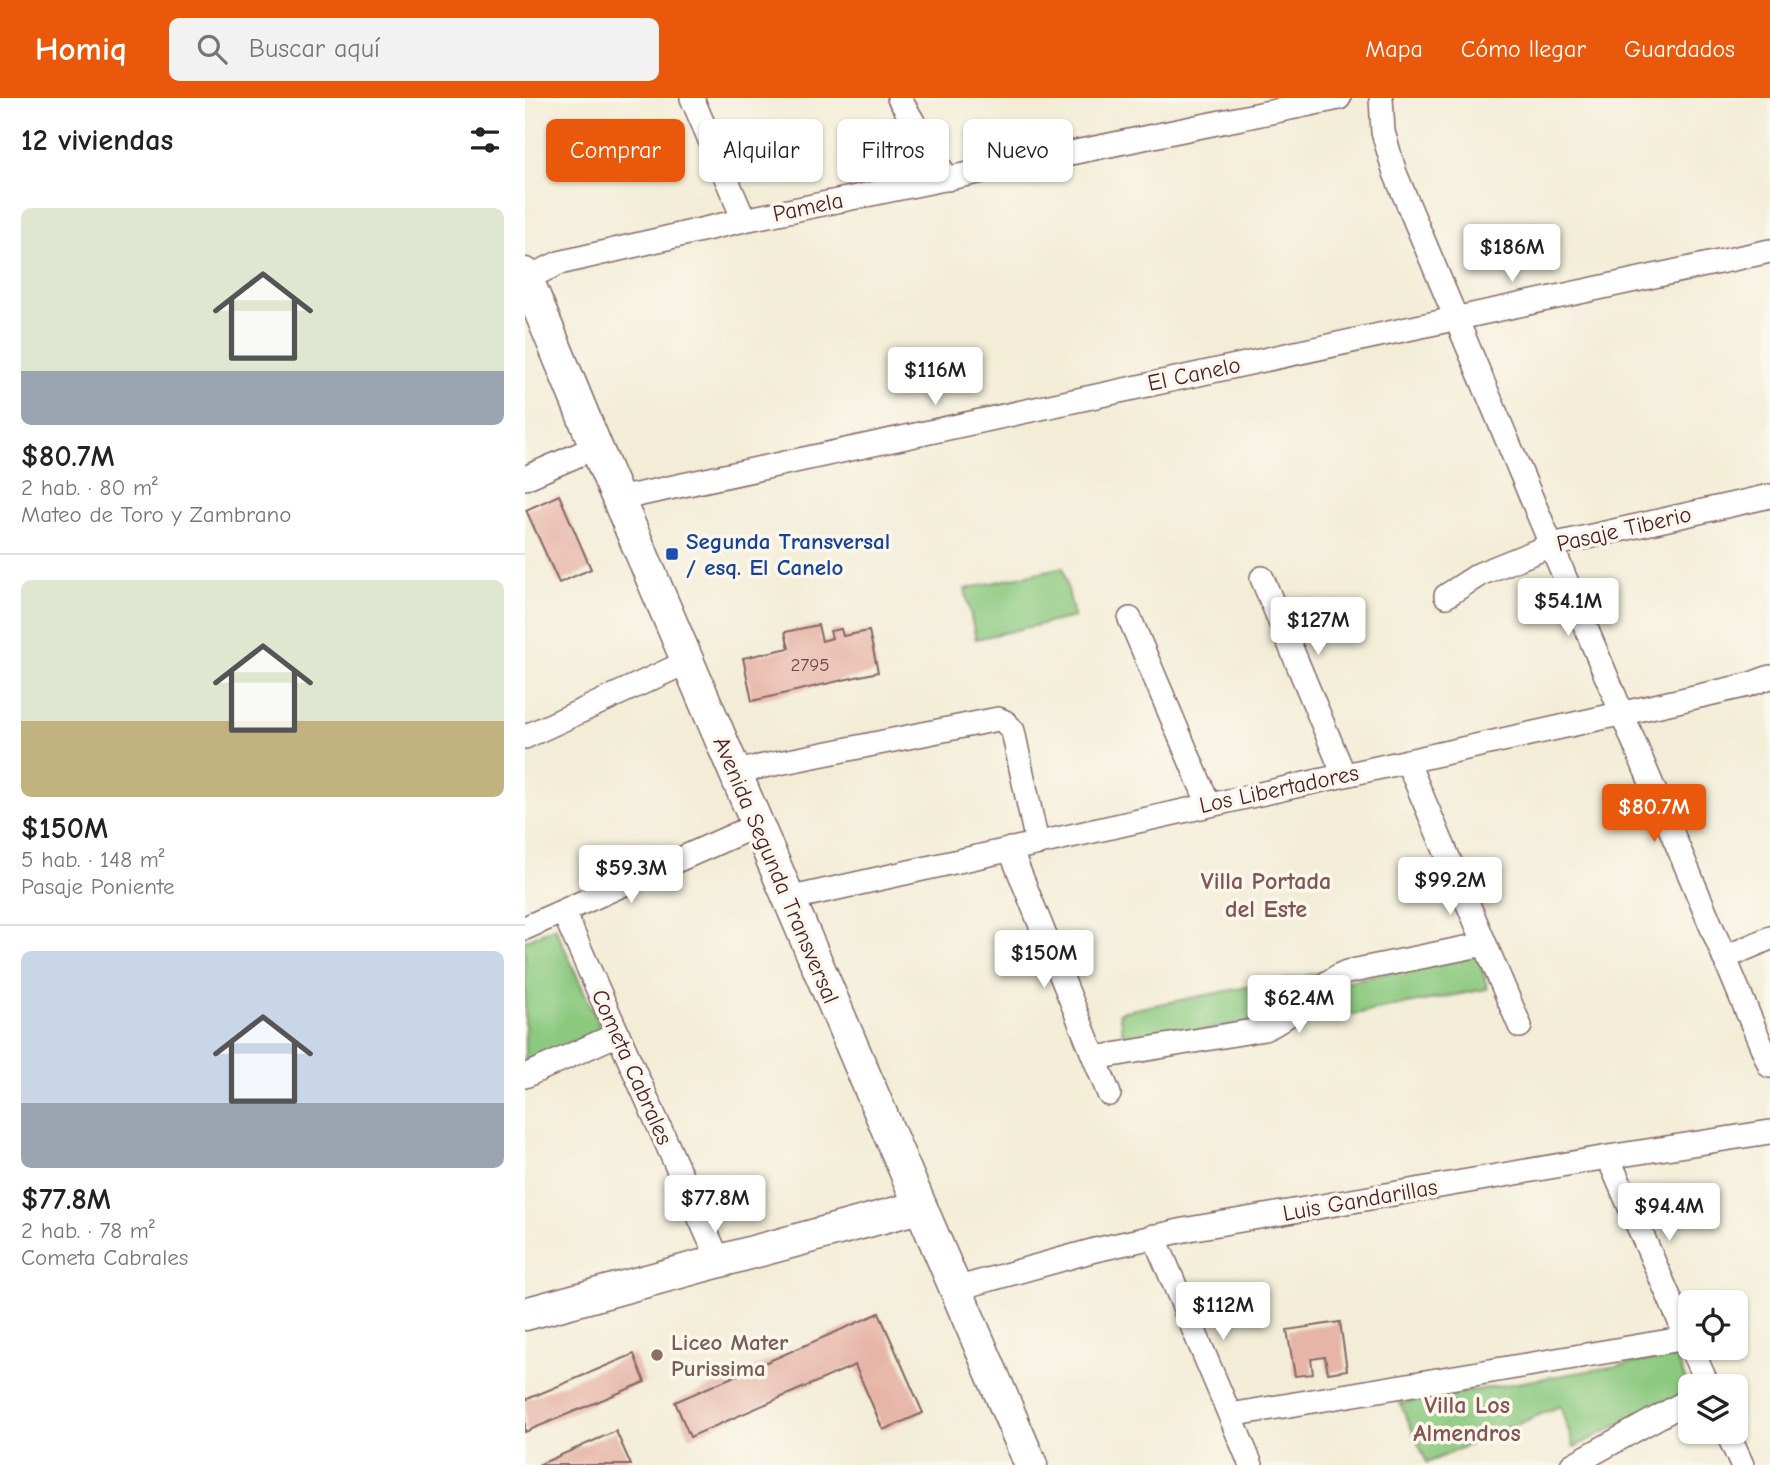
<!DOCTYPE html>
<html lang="es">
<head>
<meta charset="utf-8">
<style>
  body { margin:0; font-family:"Comic Neue",sans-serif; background:#f2f2f2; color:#222; height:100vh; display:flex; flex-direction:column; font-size:26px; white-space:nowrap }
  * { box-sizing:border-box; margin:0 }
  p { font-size:23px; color:#767676 }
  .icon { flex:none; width:38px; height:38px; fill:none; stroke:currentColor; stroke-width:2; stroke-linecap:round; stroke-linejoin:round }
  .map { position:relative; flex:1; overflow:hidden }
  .side { display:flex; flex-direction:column; background:#fff; width:525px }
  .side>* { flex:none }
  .hud { position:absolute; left:21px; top:21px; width:665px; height:63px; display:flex; gap:14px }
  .buttons { position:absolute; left:1153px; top:1192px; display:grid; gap:14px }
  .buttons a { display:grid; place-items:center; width:70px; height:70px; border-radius:10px; background:#fff; box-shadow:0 2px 5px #0004; font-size:35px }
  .price { position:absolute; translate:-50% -60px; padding:0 16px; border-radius:7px; background:#fff; color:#222; font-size:23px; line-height:46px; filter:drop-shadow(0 2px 4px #0008) }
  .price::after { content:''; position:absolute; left:50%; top:42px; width:21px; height:16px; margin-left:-10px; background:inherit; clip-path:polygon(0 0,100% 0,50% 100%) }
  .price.selected { background:#ea580c; color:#fff }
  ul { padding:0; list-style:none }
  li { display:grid; align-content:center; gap:14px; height:371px; padding:0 21px }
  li+li { border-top:2px solid #e0e0e0 }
  li span { display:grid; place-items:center; height:217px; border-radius:10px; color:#555 }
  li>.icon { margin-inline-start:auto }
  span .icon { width:126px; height:126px; fill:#fffc; stroke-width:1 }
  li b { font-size:30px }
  h2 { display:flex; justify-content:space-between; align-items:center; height:84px; padding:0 21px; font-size:30px }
  .pill { padding:0 24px; border-radius:10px; background:#fff; box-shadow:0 2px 5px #0004; font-size:24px; line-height:63px }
  .pill.selected { background:#ea580c; color:#fff }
  header { display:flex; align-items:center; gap:42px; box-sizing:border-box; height:98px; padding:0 35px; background:#ea580c; color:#fff }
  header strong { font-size:33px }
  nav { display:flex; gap:38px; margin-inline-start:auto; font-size:24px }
  .search { width:490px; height:63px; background:#f2f2f2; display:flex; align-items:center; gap:18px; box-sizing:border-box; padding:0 24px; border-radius:10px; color:#767676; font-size:26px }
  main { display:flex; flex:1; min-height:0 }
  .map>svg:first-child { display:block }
  .green { fill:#8bc97f; stroke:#6a7455; stroke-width:2 }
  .building { fill:#e6b5a7 }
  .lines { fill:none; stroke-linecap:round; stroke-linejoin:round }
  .street-casing { stroke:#856767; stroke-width:26 }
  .secondary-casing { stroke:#856767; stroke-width:35 }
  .street { stroke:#fff; stroke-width:23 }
  .secondary { stroke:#fff; stroke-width:32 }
  .transit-dot { fill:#1a4fb4; stroke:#fbf7ec; stroke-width:2.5 }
  .education-dot { fill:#8d6e63; stroke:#fbf7ec; stroke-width:2.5 }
  .labels { text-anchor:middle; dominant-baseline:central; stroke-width:7; stroke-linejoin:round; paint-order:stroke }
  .number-label { font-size:19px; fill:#71444a }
  .street-label { font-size:23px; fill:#4a1f2b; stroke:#fbf7ec }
  .transit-label { font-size:23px; font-weight:bold; fill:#164399; stroke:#fbf7ec; text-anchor:start }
  .education-label { font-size:23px; font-weight:bold; fill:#785e54; stroke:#fbf7ec; text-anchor:start }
  .neighbourhood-label { font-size:24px; font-weight:bold; fill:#815456; stroke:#fbf7ec }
</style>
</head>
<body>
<header>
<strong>Homiq</strong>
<div class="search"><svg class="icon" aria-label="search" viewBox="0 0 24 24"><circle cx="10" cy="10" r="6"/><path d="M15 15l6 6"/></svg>Buscar aquí</div>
<nav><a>Mapa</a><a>Cómo llegar</a><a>Guardados</a></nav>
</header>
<main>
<section class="side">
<h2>12 viviendas<svg class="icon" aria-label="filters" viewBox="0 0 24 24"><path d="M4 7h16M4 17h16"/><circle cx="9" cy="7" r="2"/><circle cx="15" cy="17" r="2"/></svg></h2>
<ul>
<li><span style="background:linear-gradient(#dfe7d0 75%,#9aa5b1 0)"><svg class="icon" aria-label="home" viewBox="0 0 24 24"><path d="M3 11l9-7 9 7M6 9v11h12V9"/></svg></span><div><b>$80.7M</b><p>2 hab. · 80 m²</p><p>Mateo de Toro y Zambrano</p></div></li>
<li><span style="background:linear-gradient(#dfe7d0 65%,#c2b280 0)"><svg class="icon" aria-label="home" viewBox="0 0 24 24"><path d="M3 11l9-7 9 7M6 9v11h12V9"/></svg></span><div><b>$150M</b><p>5 hab. · 148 m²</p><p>Pasaje Poniente</p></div></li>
<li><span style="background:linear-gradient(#c9d6e8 70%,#9aa5b1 0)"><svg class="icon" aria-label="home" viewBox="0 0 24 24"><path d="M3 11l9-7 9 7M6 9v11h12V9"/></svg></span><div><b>$77.8M</b><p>2 hab. · 78 m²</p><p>Cometa Cabrales</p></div></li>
</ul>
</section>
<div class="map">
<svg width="1245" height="1367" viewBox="0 0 1245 1367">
  <rect width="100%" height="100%" fill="#fbf7ec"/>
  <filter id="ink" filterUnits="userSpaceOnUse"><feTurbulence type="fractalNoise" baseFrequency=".0143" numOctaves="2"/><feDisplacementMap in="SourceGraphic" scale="14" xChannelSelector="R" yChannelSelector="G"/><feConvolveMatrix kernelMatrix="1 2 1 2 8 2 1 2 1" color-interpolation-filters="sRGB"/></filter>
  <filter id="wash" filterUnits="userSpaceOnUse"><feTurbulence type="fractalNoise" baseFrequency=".00686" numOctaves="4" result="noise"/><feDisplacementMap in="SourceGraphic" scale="28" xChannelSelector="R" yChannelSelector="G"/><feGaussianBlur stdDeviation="1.57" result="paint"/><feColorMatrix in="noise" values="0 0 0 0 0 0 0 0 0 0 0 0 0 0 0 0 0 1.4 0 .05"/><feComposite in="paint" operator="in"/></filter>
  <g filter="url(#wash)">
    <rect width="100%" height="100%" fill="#f3edd7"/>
    <path class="green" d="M538,469L549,519L451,541L440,491Z
      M30,829L76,932L0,966V843Z
      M955,857L962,891L761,929L808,886Z
      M794,875L747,919L600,948L594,914Z
      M1150,1258L1165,1292L1049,1349L1035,1308L902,1365L875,1305Z"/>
    <g id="blocks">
      <path class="building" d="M34,397L66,471L34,485L1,412Z
        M293,527L297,543L307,540L305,533L316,531L318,538L344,533L353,574L227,603L218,560L264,550L260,534Z
        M354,1215L398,1315L358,1332L330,1267L165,1339L150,1304Z
        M815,1224L822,1272L803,1275L800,1259L786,1261L788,1276L770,1278L762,1232Z
        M109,1256L120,1284L0,1334V1302Z
        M91,1333L106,1367H13Z"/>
    </g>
  </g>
  <g filter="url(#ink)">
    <use href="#blocks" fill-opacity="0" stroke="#856767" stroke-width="2"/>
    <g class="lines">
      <g class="street-casing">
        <path id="street" d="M167,0L219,122
          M374,0L422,81
          M856,0L858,34L870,75L1245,968
          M0,181L34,165L219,122L814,0
          M0,380L71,349
          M93,401L1245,153
          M737,480L819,677
          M921,498L955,476L1027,447L1245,398
          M605,521L684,707
          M0,639L162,564
          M882,663L995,928
          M209,674L473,621L480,624L488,633L512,745
          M485,751L584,996
          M263,801L1099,615L1223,587L1245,579
          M38,813L194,1163
          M0,830L232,727
          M1199,860L1245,840
          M570,960L739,931C771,918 790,887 822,874L960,846
          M0,978L93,936
          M1083,1059L1166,1249
          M629,1138L726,1367
          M430,1191L570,1152L664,1131L1083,1059L1245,1034
          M1166,1250L1183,1288
          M705,1317L1162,1240
          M1202,1334L1217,1367
          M1047,1367L1166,1301"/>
      </g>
      <g class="secondary-casing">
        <path id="secondary" d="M0,176L71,349L506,1367
          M0,1216L394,1109"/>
      </g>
      <use href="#street" class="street"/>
      <use href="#secondary" class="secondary"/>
    </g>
  </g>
  <rect class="transit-dot" x="140" y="449" width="14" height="14" rx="3.5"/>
  <circle class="education-dot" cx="132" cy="1257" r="7"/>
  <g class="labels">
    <g class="number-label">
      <text x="285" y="567">2795</text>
    </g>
    <g class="street-label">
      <text transform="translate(283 109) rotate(-12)">Pamela</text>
      <text transform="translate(669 276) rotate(-12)">El Canelo</text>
      <text transform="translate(1099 431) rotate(-13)">Pasaje Tiberio</text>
      <text transform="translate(754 691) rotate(-12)">Los Libertadores</text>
      <text transform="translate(251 772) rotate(67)">Avenida Segunda Transversal</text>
      <text transform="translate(107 969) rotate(66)">Cometa Cabrales</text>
      <text transform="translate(835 1102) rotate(-10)">Luis Gandarillas</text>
    </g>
    <g class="transit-label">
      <text x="161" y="443">Segunda Transversal<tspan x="161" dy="26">/ esq. El Canelo</tspan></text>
    </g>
    <g class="education-label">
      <text x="146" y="1244">Liceo Mater<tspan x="146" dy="26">Purissima</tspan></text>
    </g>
    <g class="neighbourhood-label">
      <text x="741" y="783">Villa Portada<tspan x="741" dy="28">del Este</tspan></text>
      <text x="942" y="1307">Villa Los<tspan x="942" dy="28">Almendros</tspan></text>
    </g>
  </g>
</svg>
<div class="buttons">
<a><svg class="icon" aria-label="locate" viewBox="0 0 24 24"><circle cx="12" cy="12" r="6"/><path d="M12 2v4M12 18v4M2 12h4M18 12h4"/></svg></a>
<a><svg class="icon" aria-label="layers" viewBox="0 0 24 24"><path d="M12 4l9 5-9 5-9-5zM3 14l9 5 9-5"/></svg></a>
</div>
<b class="price" style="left:987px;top:186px">$186M</b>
<b class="price" style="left:410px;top:309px">$116M</b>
<b class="price" style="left:1043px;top:540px">$54.1M</b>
<b class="price" style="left:793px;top:559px">$127M</b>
<b class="price selected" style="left:1129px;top:746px">$80.7M</b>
<b class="price" style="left:106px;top:807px">$59.3M</b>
<b class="price" style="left:925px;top:819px">$99.2M</b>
<b class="price" style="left:519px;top:892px">$150M</b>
<b class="price" style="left:774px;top:937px">$62.4M</b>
<b class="price" style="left:190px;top:1137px">$77.8M</b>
<b class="price" style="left:1144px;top:1145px">$94.4M</b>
<b class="price" style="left:698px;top:1244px">$112M</b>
<div class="hud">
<a class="pill selected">Comprar</a>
<a class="pill">Alquilar</a>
<a class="pill">Filtros</a>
<a class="pill">Nuevo</a>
</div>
</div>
</main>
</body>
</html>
